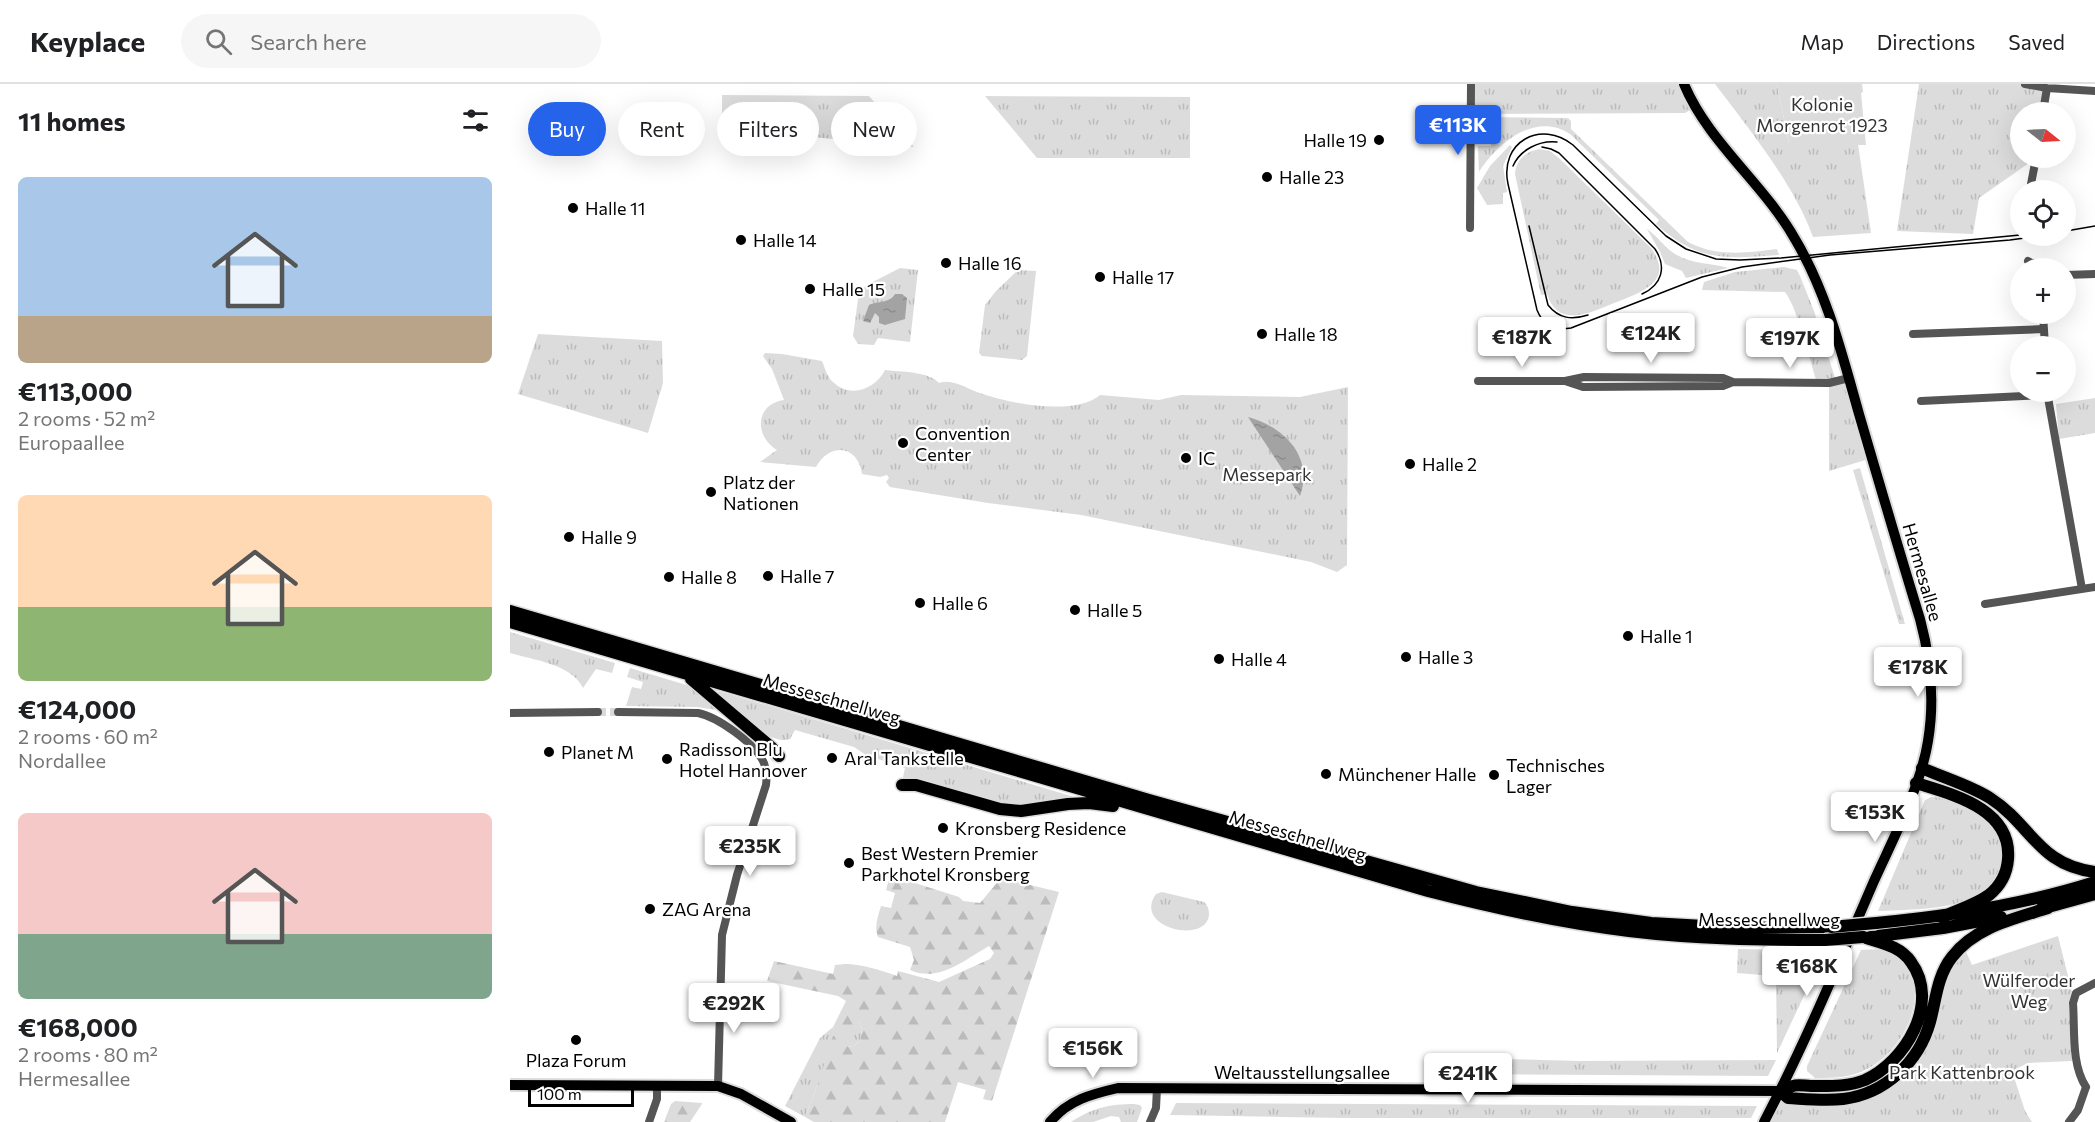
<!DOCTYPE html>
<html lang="en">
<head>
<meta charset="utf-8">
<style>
  body { margin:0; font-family:Commissioner,sans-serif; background:#f6f6f6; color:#202124; height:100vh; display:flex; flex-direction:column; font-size:22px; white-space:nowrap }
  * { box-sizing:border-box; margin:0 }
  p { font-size:20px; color:#757577 }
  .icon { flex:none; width:33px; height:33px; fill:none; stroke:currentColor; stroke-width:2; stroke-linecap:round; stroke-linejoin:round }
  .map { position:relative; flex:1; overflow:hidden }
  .details { display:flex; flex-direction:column; background:#fff; width:510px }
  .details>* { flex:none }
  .banner { position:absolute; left:18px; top:18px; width:570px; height:54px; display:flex; gap:12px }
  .needle { width:39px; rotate:108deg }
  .buttons { position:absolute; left:1500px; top:18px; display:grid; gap:12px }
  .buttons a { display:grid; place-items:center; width:66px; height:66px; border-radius:50%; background:#fff; box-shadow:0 6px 24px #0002; font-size:30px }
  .scale { position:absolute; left:18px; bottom:15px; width:106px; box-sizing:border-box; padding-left:6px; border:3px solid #000; border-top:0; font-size:16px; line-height:21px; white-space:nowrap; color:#000; -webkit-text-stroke:4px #fff; paint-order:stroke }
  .price { position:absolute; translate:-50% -51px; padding:0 14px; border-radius:6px; background:#fff; color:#222; font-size:20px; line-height:39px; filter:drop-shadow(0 2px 3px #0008) }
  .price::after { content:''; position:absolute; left:50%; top:36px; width:18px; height:14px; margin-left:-9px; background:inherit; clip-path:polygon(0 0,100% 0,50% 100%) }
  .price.current { background:#2563eb; color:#fff }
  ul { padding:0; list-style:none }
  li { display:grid; align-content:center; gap:12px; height:318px; padding:0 18px }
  li span { display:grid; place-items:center; height:186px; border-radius:9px; color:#555 }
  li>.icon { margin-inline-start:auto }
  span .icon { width:108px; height:108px; fill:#fffc; stroke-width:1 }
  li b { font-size:26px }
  h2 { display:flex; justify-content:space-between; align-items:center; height:72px; padding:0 18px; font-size:26px }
  .pill { padding:0 21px; border-radius:27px; background:#fff; box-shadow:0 6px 24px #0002; font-size:21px; line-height:54px }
  .pill.current { background:#2563eb; color:#fff }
  header { display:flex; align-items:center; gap:36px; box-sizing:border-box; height:84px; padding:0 30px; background:#fff; border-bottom:2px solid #e0e0e0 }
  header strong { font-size:28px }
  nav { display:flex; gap:33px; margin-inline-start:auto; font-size:21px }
  .search { width:420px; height:54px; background:#f6f6f6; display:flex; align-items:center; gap:15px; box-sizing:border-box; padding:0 21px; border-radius:33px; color:#757577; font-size:22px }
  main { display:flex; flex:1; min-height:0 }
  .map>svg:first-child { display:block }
  .grass { fill:url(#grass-tufts) }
  .forest { fill:url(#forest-firs) }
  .garden { fill:#dcdcdc }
  .water { fill:url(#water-ripples) }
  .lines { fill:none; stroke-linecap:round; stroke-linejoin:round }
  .minor-tunnel { stroke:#d9d9d9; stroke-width:8; stroke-dasharray:8 4; stroke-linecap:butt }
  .major-casing { stroke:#dbdbdb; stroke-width:14 }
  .highway-casing { stroke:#dbdbdb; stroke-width:15 }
  .minor { stroke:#555; stroke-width:8 }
  .major { stroke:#000; stroke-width:10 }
  .highway { stroke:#000; stroke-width:12 }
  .tram { stroke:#000; stroke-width:1.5 }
  .highway-bridge-casing { stroke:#dbdbdb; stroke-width:15; stroke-linecap:butt }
  .highway-bridge { stroke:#000; stroke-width:12 }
  .poi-dot { fill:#000; stroke:#fff; stroke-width:2 }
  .labels { text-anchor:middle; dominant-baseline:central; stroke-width:4.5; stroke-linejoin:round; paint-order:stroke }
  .park-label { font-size:18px; fill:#333; stroke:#fff }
  .poi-label { font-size:18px; fill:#000; stroke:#fff; text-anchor:start }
  .street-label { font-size:18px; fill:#000; stroke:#fff }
</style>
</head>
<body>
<header>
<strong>Keyplace</strong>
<div class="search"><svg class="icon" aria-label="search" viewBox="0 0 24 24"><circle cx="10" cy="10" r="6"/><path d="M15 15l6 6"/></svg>Search here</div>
<nav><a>Map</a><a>Directions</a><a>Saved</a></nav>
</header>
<main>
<section class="details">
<h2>11 homes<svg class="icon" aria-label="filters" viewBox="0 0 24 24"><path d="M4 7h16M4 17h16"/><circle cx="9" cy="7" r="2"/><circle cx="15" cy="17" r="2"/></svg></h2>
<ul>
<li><span style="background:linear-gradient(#a9c7e8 75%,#b9a48a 0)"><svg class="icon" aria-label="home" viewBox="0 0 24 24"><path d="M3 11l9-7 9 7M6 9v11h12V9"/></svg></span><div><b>€113,000</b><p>2 rooms · 52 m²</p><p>Europaallee</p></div></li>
<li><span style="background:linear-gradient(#ffd9b3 60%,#8fb573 0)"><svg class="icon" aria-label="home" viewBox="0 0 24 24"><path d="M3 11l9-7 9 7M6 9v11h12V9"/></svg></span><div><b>€124,000</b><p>2 rooms · 60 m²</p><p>Nordallee</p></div></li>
<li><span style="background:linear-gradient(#f6c9c9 65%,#7fa58c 0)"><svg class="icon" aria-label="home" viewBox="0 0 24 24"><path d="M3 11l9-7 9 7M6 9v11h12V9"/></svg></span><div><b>€168,000</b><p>2 rooms · 80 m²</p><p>Hermesallee</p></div></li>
</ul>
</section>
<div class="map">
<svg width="1585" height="1038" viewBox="0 0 1585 1038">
  <defs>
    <pattern id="grass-tufts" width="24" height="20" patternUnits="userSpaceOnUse" patternTransform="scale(1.5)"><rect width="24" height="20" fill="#dcdcdc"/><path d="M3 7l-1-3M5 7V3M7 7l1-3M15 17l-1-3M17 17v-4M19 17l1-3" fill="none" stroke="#bbb"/></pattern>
    <pattern id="forest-firs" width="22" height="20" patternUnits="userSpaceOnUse" patternTransform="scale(1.5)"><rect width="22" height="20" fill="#dcdcdc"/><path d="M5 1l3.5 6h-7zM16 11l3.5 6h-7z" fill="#bbb"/></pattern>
    <pattern id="water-ripples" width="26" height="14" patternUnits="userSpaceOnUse" patternTransform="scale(1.5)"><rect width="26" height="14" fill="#a3a3a3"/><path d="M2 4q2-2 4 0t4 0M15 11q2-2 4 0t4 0" fill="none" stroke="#8b8b8b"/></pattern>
  </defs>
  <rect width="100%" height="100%" fill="#fff"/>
  <path class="grass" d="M961,0H1174L1186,23L1175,29L961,30Z
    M1205,0H1267L1279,60H1348L1361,149L1303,153C1284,100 1239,45 1205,0Z
    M1409,0H1515L1537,4L1533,28H1510V74H1526L1469,114L1463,150L1387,147Z
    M212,11L359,12L404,63L212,44Z
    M475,12L680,13V74H527Z
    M974,33L1058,34L1061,37V45L1178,158C1206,173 1237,169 1267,165L1269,171C1216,175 1188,178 1146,140L1149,136L1060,50C1026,27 987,59 969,88L968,62H981V51H972V59H968L970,50L977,48V45H982V37H974Z
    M1000,61L1002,63L993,82L997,108L993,109V120L977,121L967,104L980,82Z
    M1029,65L1040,67L1050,75L1141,164C1166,198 1129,209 1104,219C1089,225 1070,235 1054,230C1045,227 1040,219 1037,210L1031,211L1005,90C1006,76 1015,68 1029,65Z
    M1137,145C1146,151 1153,161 1162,168C1181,181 1199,178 1218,184L1176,194L1172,187L1155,180L1150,168Z
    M1274,183L1287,186L1290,192L1304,227L1326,297L1339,294L1362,374L1319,387V299H1307C1300,277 1288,225 1275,208L1192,206L1194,198L1225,188Z
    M390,184L408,186L400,258L368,254L364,261L348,260L343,252L349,208L357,201Z
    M508,186L526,187L517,272L512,276L472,272L469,269L475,221L486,207Z
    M28,250L152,257L153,299L138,349L8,310Z
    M255,269L272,270L312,277C315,284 317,293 323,298C341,315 365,305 375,286C391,288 418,287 429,299C444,294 458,306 473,310C502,320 565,332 590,311L649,316L671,311L790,313L838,303L837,481L827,488L801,478L571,431L478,419L380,403L376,398L379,394L377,391L370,393L352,390C348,361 320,358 306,383L250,378L267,366C244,352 245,320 274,316L262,285L253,272Z
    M1585,314V349L1549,355L1546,320Z
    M1350,384L1395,540H1389L1343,386Z
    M0,548L105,579L102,589L86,585L73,604C62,580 23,576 0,569Z
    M120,584L183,603L257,666L265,681L251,663L206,626L187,623L116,622L122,603L131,605L133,598L117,593Z
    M209,607L571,715L513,723L492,722L392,698L395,684L356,671L344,663L285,646L280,655C259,663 222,623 207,610Z
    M1421,713C1432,713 1442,717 1452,721C1480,734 1504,756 1489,789C1487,792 1486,799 1483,802C1481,805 1475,807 1472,809C1442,827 1402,825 1368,827L1415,716Z
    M652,808L694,818C698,822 699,825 699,831C696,861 622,844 646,810Z
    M1548,852L1562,908L1559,918L1562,977L1518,979L1502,987L1515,1027L1522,1038H1254L1270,1007L1343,1013L1398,980L1427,904L1453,861L1462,881Z
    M1228,865L1315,867L1267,969L1266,892L1227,889Z
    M1373,865C1430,889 1401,961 1359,984C1342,994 1324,994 1305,994L1297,987V982L1351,866Z
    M349,938L352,945L350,957L342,963L336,962L333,959L308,1000L295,1033L275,1022L310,954L323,943L324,946Z
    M954,974L1069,977L1266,976L1258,992L916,990V982L952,983Z
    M666,1019L1247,1022L1241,1034H834L660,1031Z
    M624,1020L630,1021L632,1024L627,1038H611L609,1033L601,1032L583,1038H561C582,1024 600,1020 624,1020Z"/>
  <path class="forest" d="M380,791L449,813L453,817L470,819L491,794L549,808L482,1017L473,1015L476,1006L448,998L435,1038H304L295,1033L308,1000L323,952H331L336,962L342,963L350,957L352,945L349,938L329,947L324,946L323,943L336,917L328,912L257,897L264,877L323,890L325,881C347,878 367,885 387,892L388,887L429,898L480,875L484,869L479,862C454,876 429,899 400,886L404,876L400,863L368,853C364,842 368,832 371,822L381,824L385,809L376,806Z
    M165,1017L192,1019V1020L180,1038H154L161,1020Z"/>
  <path class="garden" d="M1267,0H1352L1353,8L1351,9L1356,61L1279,60Z"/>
  <path class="water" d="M385,210H392L397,214L395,235L375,241L369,239V233L365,229L360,239L353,237L359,221C368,217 380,219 385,210Z
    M738,333C774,343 804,372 790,412Z"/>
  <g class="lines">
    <path class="minor-tunnel" d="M88,628H108"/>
    <g class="major-casing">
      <path id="major" d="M1174,0C1198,58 1254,100 1285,155C1317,209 1332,270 1349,330C1369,398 1389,467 1410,535C1421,576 1425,615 1418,657C1411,702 1383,755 1364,797C1329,878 1295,960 1254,1038
        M0,1001L208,1002L231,1010L281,1038
        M540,1038C558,1016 582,1010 608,1004L1270,1007"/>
    </g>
    <g class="highway-casing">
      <path id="highway" d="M0,527L639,716L966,808L1062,828L1141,839L1230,844L1321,843
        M0,538L918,807C984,824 1051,839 1119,847C1185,855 1250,856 1315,856
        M181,595L261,663L269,672
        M1412,684C1434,694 1459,701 1480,714C1522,741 1528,781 1585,788
        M1406,699C1444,711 1502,725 1498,775C1497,789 1490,802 1479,811C1465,821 1448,826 1432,833
        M392,701H406L490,725L511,727L558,720L579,719L603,722
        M1531,825L1585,810
        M1366,839C1441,832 1514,821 1585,798
        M1353,853C1371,859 1390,862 1401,878C1431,919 1395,978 1355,996C1337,1003 1320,1002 1301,1002C1295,1002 1288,1000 1283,1002C1279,1003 1274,1006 1270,1007L1278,1014C1296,1015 1315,1017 1333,1015C1375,1010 1409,978 1420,938C1426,916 1427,892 1442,873C1465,843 1503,835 1538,824
        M1360,853L1433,844L1491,833"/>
    </g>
    <path class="minor" d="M1515,0L1537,4L1585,7
      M1533,28L1537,4
      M1521,100L1526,74
      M960,144L961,0
      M1518,177L1531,184
      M1556,191L1585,190
      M1533,230L1535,262
      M1403,250L1534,245
      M968,297H1055L1074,293L1213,294L1223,298
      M1055,297L1073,303L1213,302L1223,298L1319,299L1339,294
      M1537,308L1572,505
      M1411,317L1537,311
      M1475,520L1585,503
      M108,628L188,629C208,633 244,659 253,677C257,685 257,693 256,701L227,791L212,851L208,1002
      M0,629L88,628
      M1576,1003C1561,980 1565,946 1563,919L1566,909L1585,899
      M139,1038L147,1015V1001
      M640,1038L646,1024L647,1004
      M1559,1038L1568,1026L1576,1003"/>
    <use href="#major" class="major"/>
    <use href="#highway" class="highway"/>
    <path class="tram" d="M1032,63L1041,65L1049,69L1145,165C1157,183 1152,201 1132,210
      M1003,82C1010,66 1029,56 1047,58
      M1019,142L1038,221C1049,235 1062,236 1078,231
      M1556,147L1585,142
      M1510,151L1271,174L1230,176L1206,175L1176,165L1156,152L1063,61C1031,35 989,58 998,100L1027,226C1033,241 1045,247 1061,244L1192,193L1232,183L1320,171L1500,156L1529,152"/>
    <g class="highway-bridge-casing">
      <path id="highway-bridge" d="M1321,843L1366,839
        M1315,856L1353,853"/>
    </g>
    <use href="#highway-bridge" class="highway-bridge"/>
  </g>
  <g class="poi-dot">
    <circle cx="869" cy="56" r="6"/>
    <circle cx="757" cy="93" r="6"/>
    <circle cx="63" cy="124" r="6"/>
    <circle cx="231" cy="156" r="6"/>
    <circle cx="436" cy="179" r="6"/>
    <circle cx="590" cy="193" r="6"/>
    <circle cx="300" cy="205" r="6"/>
    <circle cx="752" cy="250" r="6"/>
    <circle cx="393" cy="359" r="6"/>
    <circle cx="676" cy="374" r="6"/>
    <circle cx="900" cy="380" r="6"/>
    <circle cx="201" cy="408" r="6"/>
    <circle cx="59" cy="453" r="6"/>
    <circle cx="258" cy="492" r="6"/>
    <circle cx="159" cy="493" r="6"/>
    <circle cx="410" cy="519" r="6"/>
    <circle cx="565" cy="526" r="6"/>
    <circle cx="1118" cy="552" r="6"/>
    <circle cx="896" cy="573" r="6"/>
    <circle cx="709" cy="575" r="6"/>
    <circle cx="39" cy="668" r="6"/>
    <circle cx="322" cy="674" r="6"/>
    <circle cx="157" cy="675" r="6"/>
    <circle cx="816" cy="690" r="6"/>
    <circle cx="984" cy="691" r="6"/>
    <circle cx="433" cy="744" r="6"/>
    <circle cx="339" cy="779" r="6"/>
    <circle cx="140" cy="825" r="6"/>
    <circle cx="66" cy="956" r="6"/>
  </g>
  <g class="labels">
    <g class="park-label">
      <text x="1312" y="20">Kolonie<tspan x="1312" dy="21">Morgenrot 1923</tspan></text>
      <text x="757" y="390">Messepark</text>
      <text x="1519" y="896">Wülferoder<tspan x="1519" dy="21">Weg</tspan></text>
      <text x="1452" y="988">Park Kattenbrook</text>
    </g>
    <g class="poi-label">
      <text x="857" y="56" text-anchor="end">Halle 19</text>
      <text x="769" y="93">Halle 23</text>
      <text x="75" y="124">Halle 11</text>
      <text x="243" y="156">Halle 14</text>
      <text x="448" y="179">Halle 16</text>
      <text x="602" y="193">Halle 17</text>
      <text x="312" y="205">Halle 15</text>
      <text x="764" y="250">Halle 18</text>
      <text x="405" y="349">Convention<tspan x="405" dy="21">Center</tspan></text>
      <text x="688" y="374">IC</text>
      <text x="912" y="380">Halle 2</text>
      <text x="213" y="398">Platz der<tspan x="213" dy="21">Nationen</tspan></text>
      <text x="71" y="453">Halle 9</text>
      <text x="270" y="492">Halle 7</text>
      <text x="171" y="493">Halle 8</text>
      <text x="422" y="519">Halle 6</text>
      <text x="577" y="526">Halle 5</text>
      <text x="1130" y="552">Halle 1</text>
      <text x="908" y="573">Halle 3</text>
      <text x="721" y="575">Halle 4</text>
      <text x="169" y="665">Radisson Blu<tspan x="169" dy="21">Hotel Hannover</tspan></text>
      <text x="51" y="668">Planet M</text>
      <text x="334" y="674">Aral Tankstelle</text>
      <text x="996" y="681">Technisches<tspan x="996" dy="21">Lager</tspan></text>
      <text x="828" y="690">Münchener Halle</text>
      <text x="445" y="744">Kronsberg Residence</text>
      <text x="351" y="769">Best Western Premier<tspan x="351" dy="21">Parkhotel Kronsberg</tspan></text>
      <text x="152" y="825">ZAG Arena</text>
      <text x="66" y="976" text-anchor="middle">Plaza Forum</text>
    </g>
    <g class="street-label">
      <text transform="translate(1413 488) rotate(74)">Hermesallee</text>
      <text transform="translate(322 614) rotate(16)">Messeschnellweg</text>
      <text transform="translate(788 751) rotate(16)">Messeschnellweg</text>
      <text x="1259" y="835">Messeschnellweg</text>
      <text x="792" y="988">Weltausstellungsallee</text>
    </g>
  </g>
</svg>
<div class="buttons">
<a><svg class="needle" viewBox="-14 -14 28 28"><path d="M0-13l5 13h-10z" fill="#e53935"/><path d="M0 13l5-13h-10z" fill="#757577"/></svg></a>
<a><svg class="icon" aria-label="locate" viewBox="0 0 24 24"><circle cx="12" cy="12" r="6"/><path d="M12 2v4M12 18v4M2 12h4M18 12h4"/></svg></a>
<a>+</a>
<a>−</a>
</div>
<div class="scale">100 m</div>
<b class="price current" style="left:948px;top:72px">€113K</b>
<b class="price" style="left:1141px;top:280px">€124K</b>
<b class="price" style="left:1012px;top:284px">€187K</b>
<b class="price" style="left:1280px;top:285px">€197K</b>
<b class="price" style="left:1408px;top:614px">€178K</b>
<b class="price" style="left:1365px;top:759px">€153K</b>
<b class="price" style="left:240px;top:793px">€235K</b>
<b class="price" style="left:1297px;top:913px">€168K</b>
<b class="price" style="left:224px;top:950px">€292K</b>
<b class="price" style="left:583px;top:995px">€156K</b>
<b class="price" style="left:958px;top:1020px">€241K</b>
<div class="banner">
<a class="pill current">Buy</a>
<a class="pill">Rent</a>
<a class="pill">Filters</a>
<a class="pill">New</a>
</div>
</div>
</main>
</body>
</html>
